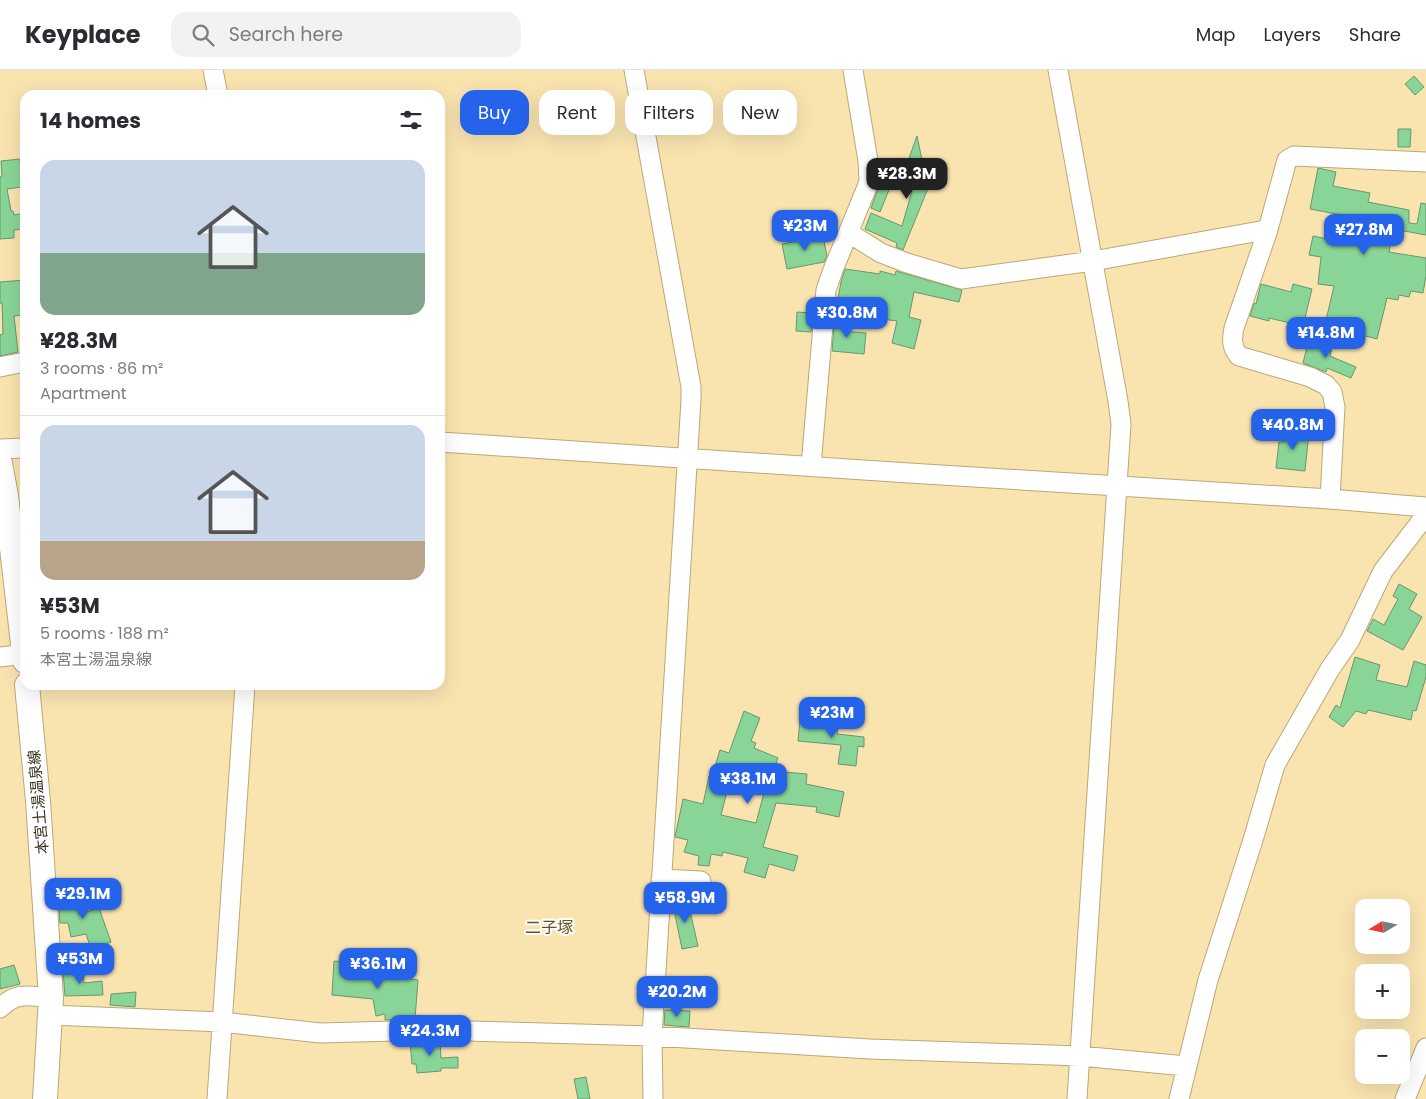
<!DOCTYPE html>
<html lang="en">
<head>
<meta charset="utf-8">
<style>
  body { margin:0; font-family:Poppins,"Noto Sans JP",sans-serif; background:#f2f2f3; color:#2b2b33; height:100vh; display:flex; flex-direction:column; font-size:19px; white-space:nowrap }
  * { box-sizing:border-box; margin:0 }
  p { font-size:16px; color:#7c7c81 }
  .icon { flex:none; width:28px; height:28px; fill:none; stroke:currentColor; stroke-width:2; stroke-linecap:round; stroke-linejoin:round }
  .map { position:relative; flex:1; overflow:hidden }
  .panel { position:absolute; left:20px; top:20px; width:425px; height:600px; display:flex; flex-direction:column; background:#fff; border-radius:15px; box-shadow:0 5px 20px #0002 }
  .panel>* { flex:none }
  .hud { position:absolute; left:460px; top:20px; width:475px; height:45px; display:flex; gap:10px }
  .needle { width:32px; rotate:260deg }
  .controls { position:absolute; left:1355px; top:829px; display:grid; gap:10px }
  .controls a { display:grid; place-items:center; width:55px; height:55px; border-radius:10px; background:#fff; box-shadow:0 5px 20px #0002; font-size:25px }
  .price { position:absolute; translate:-50% -42px; padding:0 11px; border-radius:10px; background:#2563eb; color:#fff; font-size:16px; line-height:32px; filter:drop-shadow(0 1px 2px #0008) }
  .price::after { content:''; position:absolute; left:50%; top:30px; width:15px; height:11px; margin-left:-8px; background:inherit; clip-path:polygon(0 0,100% 0,50% 100%) }
  .price.active { background:#222; color:#fff }
  ul { padding:0; list-style:none }
  li { display:grid; align-content:center; gap:10px; height:265px; padding:0 20px }
  li+li { border-top:1px solid #e1e1e2 }
  li span { display:grid; place-items:center; height:155px; border-radius:15px; color:#555 }
  li>.icon { margin-inline-start:auto }
  span .icon { width:90px; height:90px; fill:#fffc; stroke-width:1 }
  li b { font-size:21px }
  h2 { display:flex; justify-content:space-between; align-items:center; height:60px; padding:0 20px; font-size:21px }
  .pill { padding:0 18px; border-radius:15px; background:#fff; box-shadow:0 5px 20px #0002; font-size:18px; line-height:45px }
  .pill.active { background:#2563eb; color:#fff }
  header { display:flex; align-items:center; gap:30px; box-sizing:border-box; height:70px; padding:0 25px; background:#fff; border-bottom:1px solid #e1e1e2 }
  header strong { font-size:24px }
  nav { display:flex; gap:28px; margin-inline-start:auto; font-size:18px }
  .search { width:350px; height:45px; background:#f2f2f3; display:flex; align-items:center; gap:12px; box-sizing:border-box; padding:0 18px; border-radius:15px; color:#7c7c81; font-size:19px }
  .map>svg:first-child { display:block }
  .building { fill:#89d597; stroke:#6a9571; fill-rule:evenodd }
  .lines { fill:none; stroke-linecap:round; stroke-linejoin:round }
  .minor-casing { stroke:#bca876; stroke-width:21 }
  .major-casing { stroke:#bca876; stroke-width:26 }
  .minor { stroke:#fff; stroke-width:19 }
  .major { stroke:#fff; stroke-width:24 }
  .labels { text-anchor:middle; dominant-baseline:central; stroke-width:4; stroke-linejoin:round; paint-order:stroke }
  .street-label { font-size:15px; fill:#3a321d; stroke:#fff }
  .neighbourhood-label { font-size:16px; fill:#655323; stroke:#fff }
</style>
</head>
<body>
<header>
<strong>Keyplace</strong>
<div class="search"><svg class="icon" aria-label="search" viewBox="0 0 24 24"><circle cx="10" cy="10" r="6"/><path d="M15 15l6 6"/></svg>Search here</div>
<nav><a>Map</a><a>Layers</a><a>Share</a></nav>
</header>
<div class="map">
<svg width="1426" height="1029" viewBox="0 0 1426 1029">
  <rect width="100%" height="100%" fill="#f9e4b0"/>
  <path class="building" d="M1414,6L1424,17L1415,25L1405,14Z
    M1398,59H1411L1410,77H1398Z
    M917,66L922,90L937,96L903,180L896,177L897,173L865,159L871,143L902,156L912,121L899,116Z
    M20,89L22,117L7,119L11,141H13L14,145L25,143V159L14,160V168L0,169V107L2,106L1,91Z
    M1318,98L1336,102L1333,116L1370,123L1368,132L1409,140V153L1417,154L1421,133L1426,134V165L1393,159L1389,182L1426,188V206L1423,223L1411,221L1409,227L1399,225L1398,230L1387,228L1377,269L1350,262L1352,256L1326,250L1334,216L1318,214L1321,187L1309,185L1313,166L1342,172L1347,146L1310,139Z
    M880,110L891,115L880,142L871,138L879,116Z
    M823,166L827,186L824,192L787,199L782,174Z
    M845,199L880,204V201L895,205L896,201L962,220L959,232L914,222L909,247L921,250L914,279L892,273L897,251L867,247L869,233L838,229L841,212Z
    M25,210V245L14,246L18,282L0,286V265L3,264L2,233H0V212Z
    M1261,214L1291,222L1293,214L1312,219L1303,256L1269,248V251L1250,246L1254,233L1256,234Z
    M797,242L813,243L811,262L796,261Z
    M835,245H844L842,261L866,263L864,284L832,281Z
    M1309,269L1333,274L1330,286L1356,297L1351,308L1327,298L1326,302L1303,293Z
    M1286,359L1309,362L1305,401L1276,398L1279,372H1285Z
    M1399,514L1417,524L1409,539L1422,547L1403,580L1367,561L1373,549L1384,555L1398,529L1393,526Z
    M1355,587L1380,595L1376,610L1407,617L1414,591L1426,595V607L1416,641L1413,640L1411,650L1368,640L1366,644L1356,641L1343,657L1329,647L1336,635L1340,638Z
    M744,641L760,648L751,671L756,673L754,678L778,688L773,701L807,704L806,714L844,722L839,747L816,742L817,737L776,733L763,777L798,786L794,801L769,794L765,808L744,802L748,788L723,782L722,786L711,784L709,796L698,795L699,786L684,782L688,770L675,767L683,729L703,734L709,706H712L720,680L729,683ZM731,706L765,719L756,753L721,745Z
    M800,650L838,653L837,664L864,667V677L858,676L856,696L838,694L841,675L798,671Z
    M77,821L79,845L99,838L111,872L91,879L86,864L71,867L68,853H60L58,823Z
    M685,827L688,841H690L698,876L682,879L672,830Z
    M334,891L350,892V898L410,904V909L418,910L415,949L385,950V944L376,946L373,929L332,925Z
    M14,895L20,914L0,919V899Z
    M63,901H83L84,913L102,911L103,925L65,926Z
    M136,922L135,937L110,935L111,924Z
    M665,940L690,941L689,957L664,955Z
    M440,971L441,988L458,987V998H441V1001L417,1003L416,994H412L410,972Z
    M586,1007L590,1029H578L574,1009Z"/>
  <g class="lines">
    <g class="minor-casing">
      <path id="minor" d="M213,0L218,25
        M634,0L691,317V330L652,966L653,1029
        M1058,0L1118,331L1121,354L1077,1029
        M849,163L881,183L907,193L961,209L1093,191L1260,161L1267,163
        M0,297L25,292
        M440,372L909,403L1330,429L1426,437
        M0,379L25,378
        M811,396L826,220L833,200L869,112L868,91L853,0
        M1330,429L1335,337L1332,322L1326,315L1310,307L1239,286C1231,277 1232,268 1234,258L1267,163L1287,90L1294,86L1426,92
        M0,587L24,584
        M661,809L701,811
        M0,938C17,921 29,926 51,928
        M50,945L222,952L320,963L432,960L652,966L870,979L1080,986L1186,996
        M217,1029L245,615
        M1179,1029L1208,910L1253,770L1275,695L1330,599L1350,570L1383,501L1426,445
        M1405,1029L1426,978"/>
    </g>
    <g class="major-casing">
      <path id="major" d="M0,393L6,426L25,591
        M27,615L38,731L51,928L45,1029"/>
    </g>
    <use href="#minor" class="minor"/>
    <use href="#major" class="major"/>
  </g>
  <g class="labels">
    <g class="street-label">
      <text transform="translate(38 732) rotate(-95)">本宮土湯温泉線</text>
    </g>
    <g class="neighbourhood-label">
      <text x="549" y="857">二子塚</text>
    </g>
  </g>
</svg>
<div class="controls">
<a><svg class="needle" viewBox="-14 -14 28 28"><path d="M0-13l5 13h-10z" fill="#e53935"/><path d="M0 13l5-13h-10z" fill="#7c7c81"/></svg></a>
<a>+</a>
<a>−</a>
</div>
<b class="price active" style="left:907px;top:130px">¥28.3M</b>
<b class="price" style="left:805px;top:182px">¥23M</b>
<b class="price" style="left:1364px;top:186px">¥27.8M</b>
<b class="price" style="left:847px;top:269px">¥30.8M</b>
<b class="price" style="left:1326px;top:289px">¥14.8M</b>
<b class="price" style="left:1293px;top:381px">¥40.8M</b>
<b class="price" style="left:832px;top:669px">¥23M</b>
<b class="price" style="left:748px;top:735px">¥38.1M</b>
<b class="price" style="left:83px;top:850px">¥29.1M</b>
<b class="price" style="left:685px;top:854px">¥58.9M</b>
<b class="price" style="left:80px;top:915px">¥53M</b>
<b class="price" style="left:378px;top:920px">¥36.1M</b>
<b class="price" style="left:677px;top:948px">¥20.2M</b>
<b class="price" style="left:430px;top:987px">¥24.3M</b>
<div class="hud">
<a class="pill active">Buy</a>
<a class="pill">Rent</a>
<a class="pill">Filters</a>
<a class="pill">New</a>
</div>
<section class="panel">
<h2>14 homes<svg class="icon" aria-label="filters" viewBox="0 0 24 24"><path d="M4 7h16M4 17h16"/><circle cx="9" cy="7" r="2"/><circle cx="15" cy="17" r="2"/></svg></h2>
<ul>
<li><span style="background:linear-gradient(#c9d6e8 60%,#7fa58c 0)"><svg class="icon" aria-label="home" viewBox="0 0 24 24"><path d="M3 11l9-7 9 7M6 9v11h12V9"/></svg></span><div><b>¥28.3M</b><p>3 rooms · 86 m²</p><p>Apartment</p></div></li>
<li><span style="background:linear-gradient(#c9d6e8 75%,#b9a48a 0)"><svg class="icon" aria-label="home" viewBox="0 0 24 24"><path d="M3 11l9-7 9 7M6 9v11h12V9"/></svg></span><div><b>¥53M</b><p>5 rooms · 188 m²</p><p>本宮土湯温泉線</p></div></li>
</ul>
</section>
</div>
</body>
</html>
